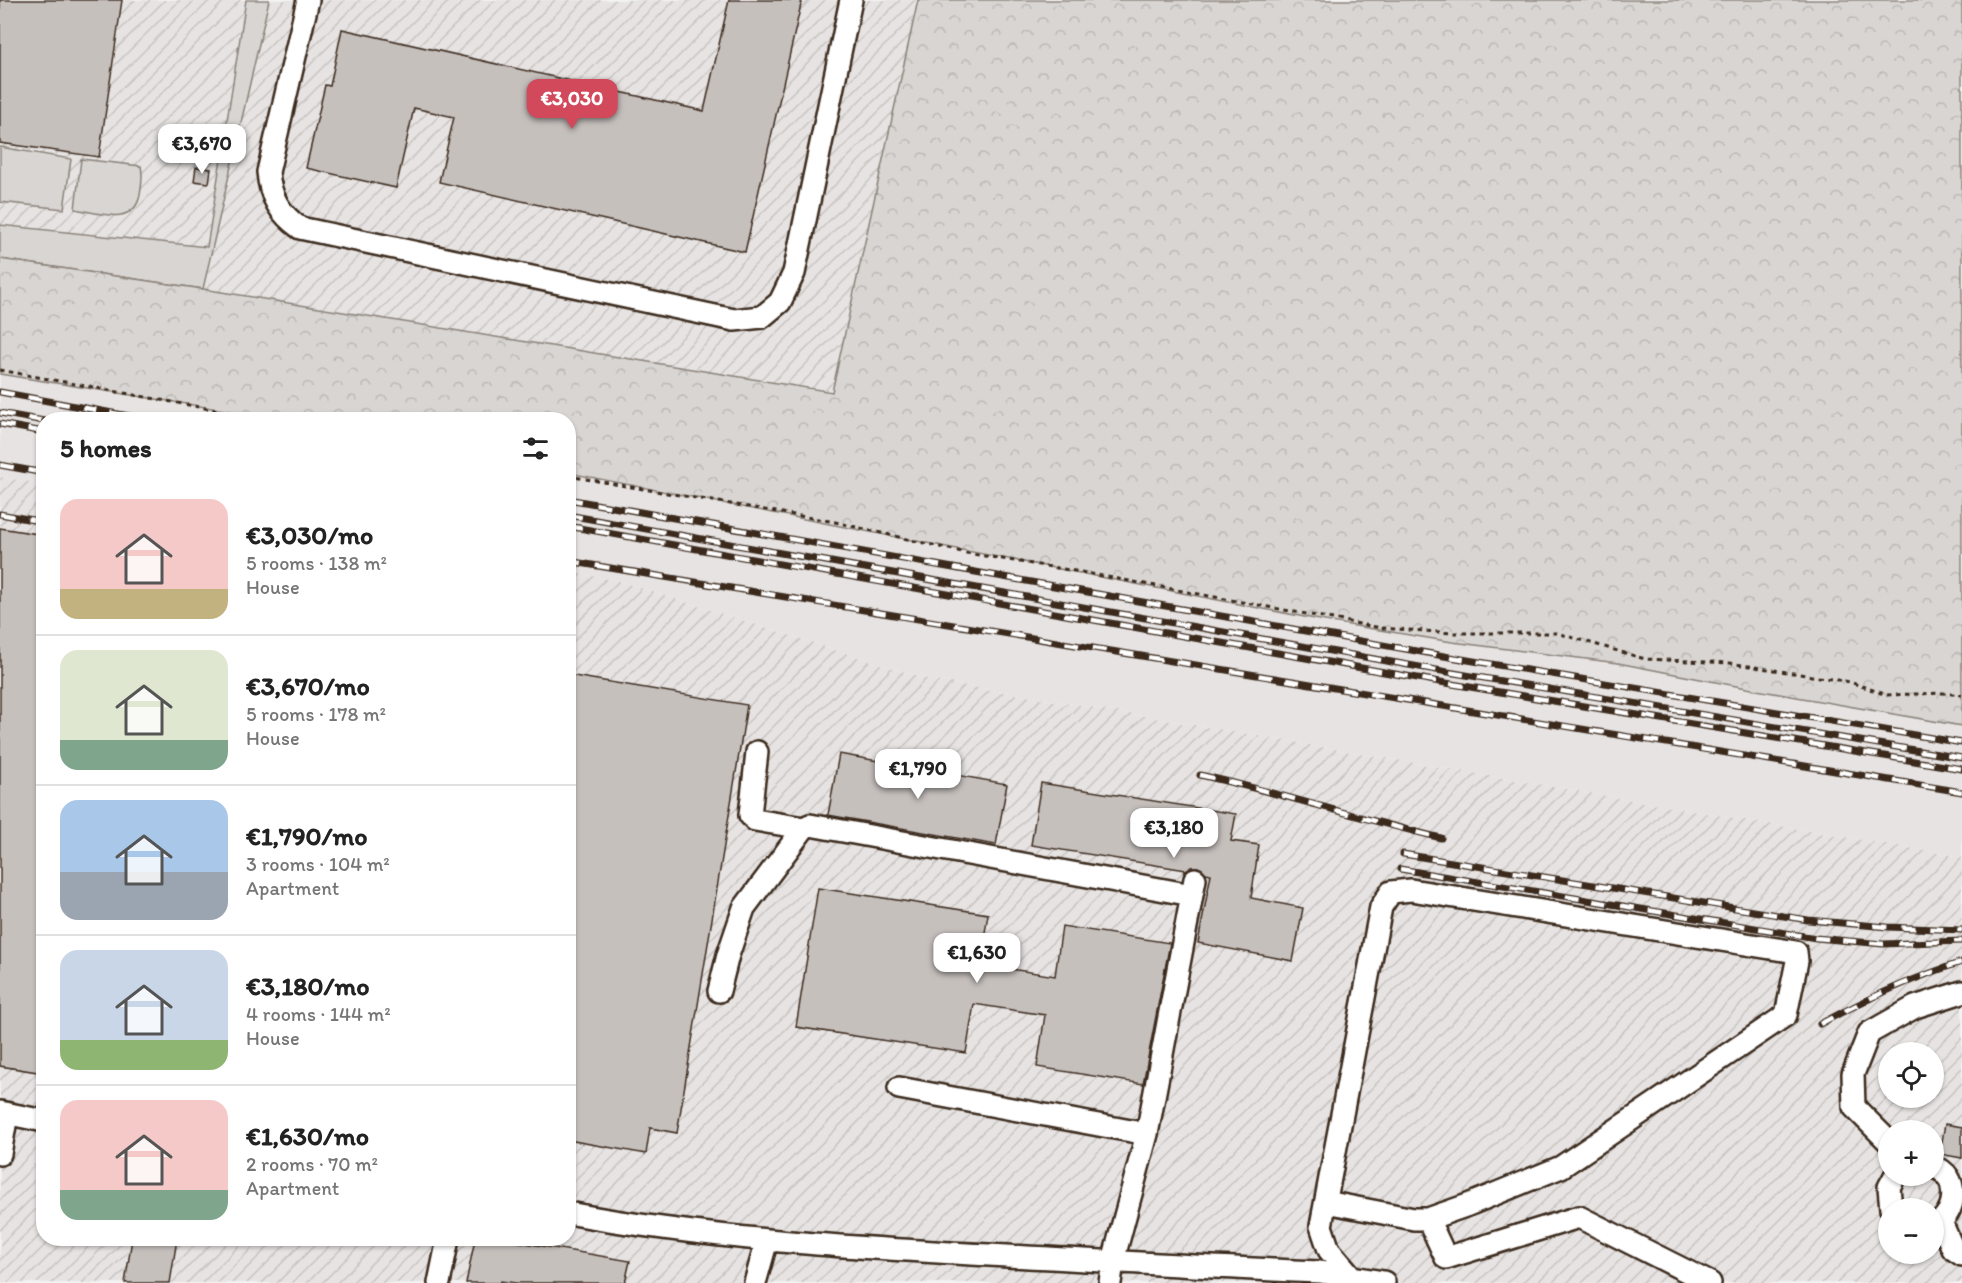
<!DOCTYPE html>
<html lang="en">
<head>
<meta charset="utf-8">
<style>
  body { margin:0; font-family:Itim,sans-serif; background:#f2f2f2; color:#222; height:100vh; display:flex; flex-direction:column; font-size:22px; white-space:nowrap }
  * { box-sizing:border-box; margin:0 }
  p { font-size:20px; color:#767676 }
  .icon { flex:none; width:33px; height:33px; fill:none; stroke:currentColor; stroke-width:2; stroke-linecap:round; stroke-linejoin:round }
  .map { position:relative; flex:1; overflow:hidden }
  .panel { position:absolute; left:36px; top:412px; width:540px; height:834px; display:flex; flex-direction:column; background:#fff; border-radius:24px; box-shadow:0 2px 4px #0004 }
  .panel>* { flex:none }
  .tools { position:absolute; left:1878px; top:1042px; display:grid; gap:12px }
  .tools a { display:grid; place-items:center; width:66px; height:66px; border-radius:50%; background:#fff; box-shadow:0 2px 4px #0004; font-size:30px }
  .price { position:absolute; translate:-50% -51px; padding:0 14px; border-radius:12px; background:#fff; color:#222; font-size:20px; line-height:39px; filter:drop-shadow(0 2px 3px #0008) }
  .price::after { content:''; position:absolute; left:50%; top:36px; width:18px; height:14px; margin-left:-9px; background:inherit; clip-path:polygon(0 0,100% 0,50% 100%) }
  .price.selected { background:#d1495b; color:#fff }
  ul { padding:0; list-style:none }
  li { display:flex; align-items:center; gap:18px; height:150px; padding:0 24px }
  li+li { border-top:2px solid #e0e0e0 }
  li span { display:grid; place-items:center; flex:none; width:168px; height:120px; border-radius:18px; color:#555 }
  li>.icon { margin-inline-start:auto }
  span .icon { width:72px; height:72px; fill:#fffc; stroke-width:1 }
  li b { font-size:26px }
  h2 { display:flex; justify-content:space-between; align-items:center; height:72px; padding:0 24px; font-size:26px }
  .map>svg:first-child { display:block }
  .built { fill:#e6e3e2 }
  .industrial { fill:url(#industrial-furrows); fill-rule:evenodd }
  .green { fill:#d8d5d2; stroke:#8a8078; stroke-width:1.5 }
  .forest { fill:url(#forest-crowns); stroke:#8a8078; stroke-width:1.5 }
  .building { fill:#c6c0bd; stroke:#3b2a1e; stroke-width:1.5 }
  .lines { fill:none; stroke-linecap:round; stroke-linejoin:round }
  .minor-casing { stroke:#3b2a1e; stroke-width:26 }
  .path { stroke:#3b2a1e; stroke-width:3; stroke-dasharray:4.5 4.5; stroke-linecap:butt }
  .minor { stroke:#fff; stroke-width:21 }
  .rail-casing { stroke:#3b2a1e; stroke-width:7 }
  .rail { stroke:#fff; stroke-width:4.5; stroke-dasharray:14; stroke-linecap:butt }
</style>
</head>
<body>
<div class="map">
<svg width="1962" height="1283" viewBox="0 0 1962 1283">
  <defs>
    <pattern id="industrial-furrows" width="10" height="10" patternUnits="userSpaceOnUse" patternTransform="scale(1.5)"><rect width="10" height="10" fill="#e6e3e2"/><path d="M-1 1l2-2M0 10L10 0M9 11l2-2" fill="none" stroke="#c6c3c1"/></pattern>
    <pattern id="forest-crowns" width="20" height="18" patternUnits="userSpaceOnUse" patternTransform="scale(1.5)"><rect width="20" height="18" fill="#d8d5d2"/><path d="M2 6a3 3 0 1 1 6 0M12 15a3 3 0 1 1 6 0" fill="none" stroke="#bab7b4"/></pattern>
  </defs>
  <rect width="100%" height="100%" fill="#f3f2f2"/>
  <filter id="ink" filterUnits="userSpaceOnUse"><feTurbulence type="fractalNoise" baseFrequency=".0167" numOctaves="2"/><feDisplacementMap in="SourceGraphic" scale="12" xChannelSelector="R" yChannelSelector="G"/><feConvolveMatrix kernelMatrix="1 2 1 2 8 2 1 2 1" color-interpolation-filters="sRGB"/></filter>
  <g filter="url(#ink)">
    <path class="built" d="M0,374L238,413L287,420H44L43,484L0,477Z
      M568,473L1325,621L1452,642L1618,663L1762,691L1962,726V857L927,679L619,581L569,572Z"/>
    <path class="industrial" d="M0,0H1962L832,392L203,289L0,259Z
      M0,477L43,484L44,1239H568L569,572L619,581L927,679L1962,857V1283H0ZM1888,1053H1934V1098H1888ZM1888,1131H1934V1176H1888ZM1888,1209H1934V1254H1888Z"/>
    <path class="green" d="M246,0H269L203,289L0,259V225L207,247Z
      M0,147L71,159L64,209L0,202Z
      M81,159L141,166C143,176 142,185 140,195C134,227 98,213 75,209Z"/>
    <path class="forest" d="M918,0H1962V726L1762,691L1618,663L1452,642L1325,621L569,473L568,420H287L0,374V259L203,289L832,392Z"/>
    <path class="building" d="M0,0H122L99,157L0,143Z
      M729,0H802L745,252L439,182L454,117L414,108L396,188L306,168L325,85L330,86L342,29L704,111Z
      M196,167L211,169L209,183L194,181Z
      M0,528L44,535V1073L0,1066Z
      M568,675L747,705L677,1133L650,1128L646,1154L568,1140Z
      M839,754L1007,784L996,845L828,815Z
      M1041,783L1236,814L1231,841L1259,845L1251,898L1303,908L1293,961L1198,943L1211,874L1206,873L1198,867H1191L1186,870L1031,845Z
      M818,888L988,914L980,964L1055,976L1062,926L1170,943L1143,1084L1037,1067L1045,1015L974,1004L966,1053L796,1027Z
      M1945,1124L1962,1127V1158L1940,1154Z
      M132,1239H177L170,1283H125Z
      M475,1239H502L630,1261L625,1283H516L501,1281V1283H466Z"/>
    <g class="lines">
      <g class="minor-casing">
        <path id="minor" d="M308,0L268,172C270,197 280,214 300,228L734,320L762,317L780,302L794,273L851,0
          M757,752L750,815L755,820L804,828
          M719,991L728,955L744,908L804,828L810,825L1192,895
          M899,1088L1147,1134
          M0,1112L44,1121
          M1888,1141L1854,1107L1853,1074L1869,1033L1915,1007L1962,992
          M0,1154L7,1114
          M1934,1167C1960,1174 1958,1215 1934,1225
          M1326,1202L1414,1219H1428L1468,1205L1561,1167L1786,1015L1797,961L1796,952L1411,890L1391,892L1381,907L1321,1226L1329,1250L1352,1277
          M1891,1209L1889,1187L1895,1176
          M568,1213C713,1240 860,1248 1007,1256C1111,1261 1216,1268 1320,1272L1384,1282
          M1428,1219L1446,1258L1579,1217L1710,1283
          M1941,1222L1953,1249L1962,1255
          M439,1283L448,1239
          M755,1283L767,1240
          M1110,1283L1113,1261L1147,1134L1195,879"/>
      </g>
      <path class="path" d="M0,370L269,420
        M568,476L835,522L966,553L1081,572L1381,628L1453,633H1557L1645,659L1730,663L1850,682L1887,695L1943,693L1962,695"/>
      <use href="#minor" class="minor"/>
      <g class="rail-casing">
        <path id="rail" d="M0,392L150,420
          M0,413L44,421
          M0,424L44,432
          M0,465L44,473
          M568,499L1444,656L1962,743
          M0,514L44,522
          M568,515L1442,671L1962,758
          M568,526L1440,682L1962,769
          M568,561L1962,792
          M1200,775C1281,793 1360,819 1441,838
          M1403,854L1808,920L1887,927L1962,930
          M1400,869L1816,938L1883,944L1962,941
          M1820,1024C1866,999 1912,978 1962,962"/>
      </g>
      <use href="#rail" class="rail"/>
    </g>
  </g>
</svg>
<div class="tools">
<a><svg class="icon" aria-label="locate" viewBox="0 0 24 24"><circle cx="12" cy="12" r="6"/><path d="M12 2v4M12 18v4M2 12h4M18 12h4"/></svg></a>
<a>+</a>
<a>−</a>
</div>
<b class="price selected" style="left:572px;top:130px">€3,030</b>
<b class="price" style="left:202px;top:175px">€3,670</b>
<b class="price" style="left:918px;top:800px">€1,790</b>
<b class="price" style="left:1174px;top:859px">€3,180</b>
<b class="price" style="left:977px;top:984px">€1,630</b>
<section class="panel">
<h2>5 homes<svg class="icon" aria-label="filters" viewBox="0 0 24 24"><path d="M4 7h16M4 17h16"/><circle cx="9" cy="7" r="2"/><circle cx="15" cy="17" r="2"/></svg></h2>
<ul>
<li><span style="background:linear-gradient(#f6c9c9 75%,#c2b280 0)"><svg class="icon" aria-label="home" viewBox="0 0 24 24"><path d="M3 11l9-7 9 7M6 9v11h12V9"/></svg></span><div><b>€3,030/mo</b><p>5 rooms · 138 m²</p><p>House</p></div></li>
<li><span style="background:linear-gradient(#dfe7d0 75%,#7fa58c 0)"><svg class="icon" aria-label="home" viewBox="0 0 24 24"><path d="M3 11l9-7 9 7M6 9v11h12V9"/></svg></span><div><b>€3,670/mo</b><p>5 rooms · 178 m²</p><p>House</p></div></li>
<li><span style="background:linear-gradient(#a9c7e8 60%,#9aa5b1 0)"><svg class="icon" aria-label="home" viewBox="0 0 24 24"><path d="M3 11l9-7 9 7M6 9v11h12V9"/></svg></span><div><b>€1,790/mo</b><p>3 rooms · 104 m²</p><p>Apartment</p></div></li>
<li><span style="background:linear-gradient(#c9d6e8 75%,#8fb573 0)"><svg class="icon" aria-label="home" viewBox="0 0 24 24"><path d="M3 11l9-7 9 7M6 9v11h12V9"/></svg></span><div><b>€3,180/mo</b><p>4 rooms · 144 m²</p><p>House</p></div></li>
<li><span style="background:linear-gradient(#f6c9c9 75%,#7fa58c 0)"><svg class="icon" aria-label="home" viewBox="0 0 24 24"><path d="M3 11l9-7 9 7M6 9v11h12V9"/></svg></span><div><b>€1,630/mo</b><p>2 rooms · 70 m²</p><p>Apartment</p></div></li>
</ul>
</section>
</div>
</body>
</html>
